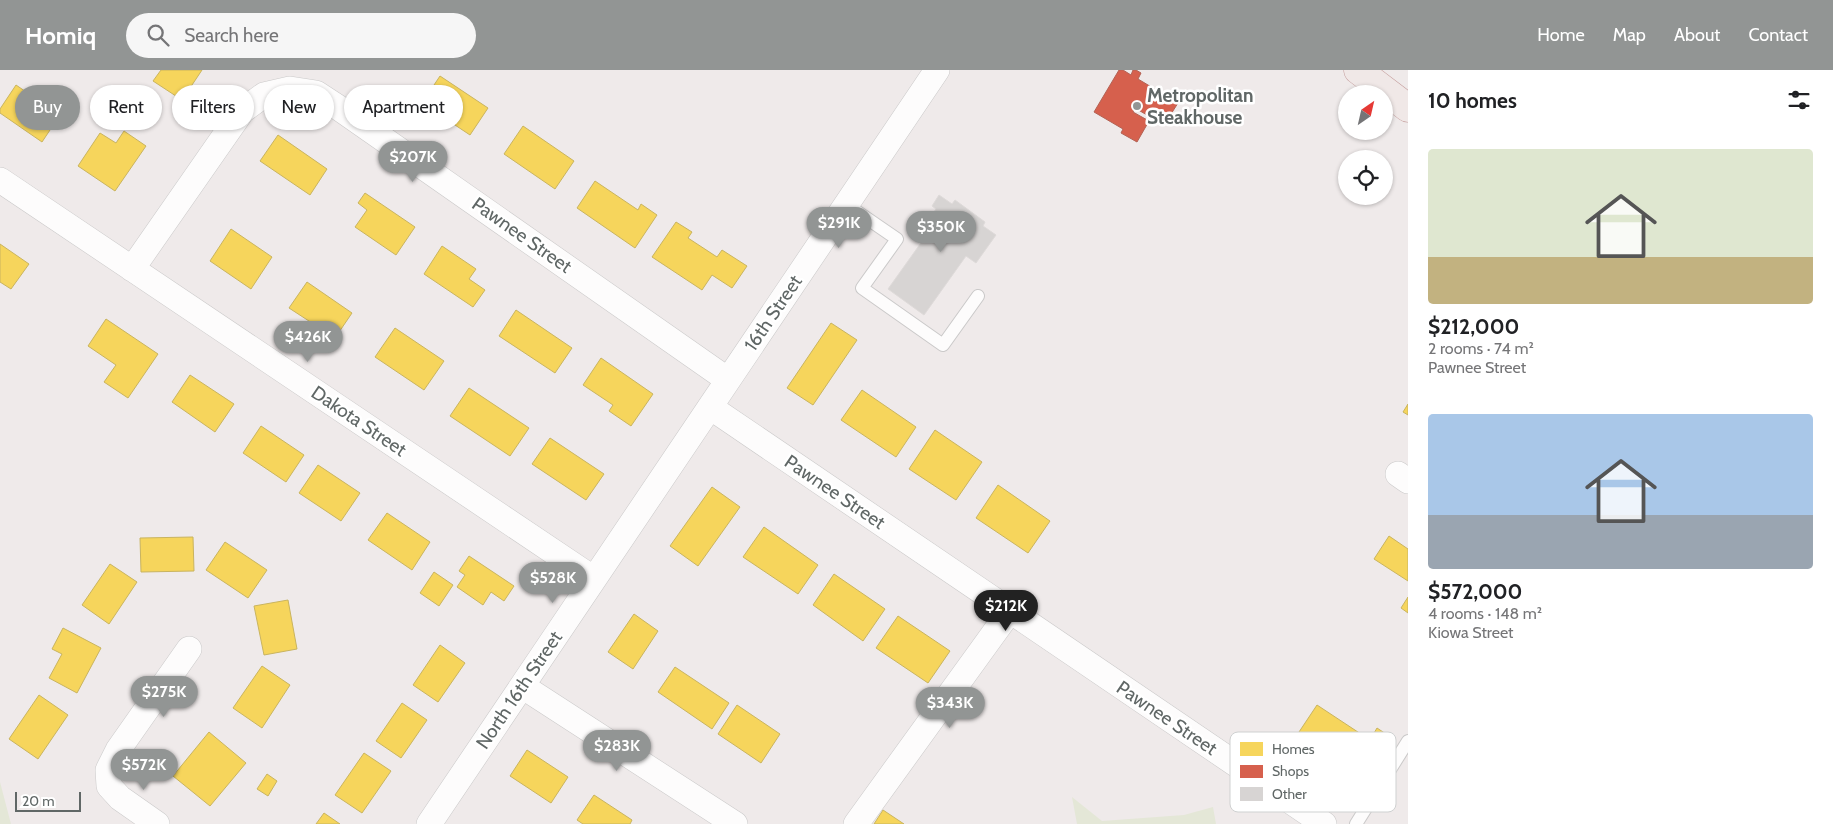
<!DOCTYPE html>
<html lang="en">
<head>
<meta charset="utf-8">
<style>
  body { margin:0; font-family:Cabin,sans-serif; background:#f6f6f6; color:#202124; height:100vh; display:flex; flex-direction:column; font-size:19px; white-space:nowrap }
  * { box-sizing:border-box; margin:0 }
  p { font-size:16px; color:#757577 }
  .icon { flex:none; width:28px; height:28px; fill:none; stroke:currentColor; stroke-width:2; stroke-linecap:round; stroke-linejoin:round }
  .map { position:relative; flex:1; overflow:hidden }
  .drawer { display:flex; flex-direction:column; background:#fff; width:425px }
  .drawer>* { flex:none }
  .top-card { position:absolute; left:15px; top:15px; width:475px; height:45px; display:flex; gap:10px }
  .needle { width:32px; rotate:34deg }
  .controls { position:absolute; left:1338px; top:15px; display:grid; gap:10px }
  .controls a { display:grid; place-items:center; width:55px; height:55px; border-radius:50%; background:#fff; box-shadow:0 1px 4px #0004; font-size:25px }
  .scale { position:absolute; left:15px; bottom:12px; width:66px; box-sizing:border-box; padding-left:5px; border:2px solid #606766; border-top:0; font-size:14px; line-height:18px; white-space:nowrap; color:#606766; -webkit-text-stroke:4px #fff; paint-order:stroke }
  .price { position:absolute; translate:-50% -42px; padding:0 11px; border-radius:18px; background:#929594; color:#fff; font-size:16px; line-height:32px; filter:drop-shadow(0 1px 2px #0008) }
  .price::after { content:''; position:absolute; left:50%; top:30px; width:15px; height:11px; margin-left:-8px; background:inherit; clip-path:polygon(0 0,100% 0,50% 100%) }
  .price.active { background:#222; color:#fff }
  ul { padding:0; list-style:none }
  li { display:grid; align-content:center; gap:10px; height:265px; padding:0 20px }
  li span { display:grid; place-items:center; height:155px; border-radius:5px; color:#555 }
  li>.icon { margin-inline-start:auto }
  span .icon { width:90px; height:90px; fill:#fffc; stroke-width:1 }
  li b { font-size:21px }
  h2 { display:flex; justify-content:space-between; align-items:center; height:60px; padding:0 20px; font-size:21px }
  .pill { padding:0 18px; border-radius:22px; background:#fff; box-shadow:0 1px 4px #0004; font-size:18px; line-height:45px }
  .pill.active { background:#929594; color:#fff }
  header { display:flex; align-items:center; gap:30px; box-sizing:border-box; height:70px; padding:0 25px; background:#929594; color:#fff }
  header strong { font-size:24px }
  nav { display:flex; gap:28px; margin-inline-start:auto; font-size:18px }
  .search { width:350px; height:45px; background:#f6f6f6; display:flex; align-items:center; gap:12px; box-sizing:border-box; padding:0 18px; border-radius:28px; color:#757577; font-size:19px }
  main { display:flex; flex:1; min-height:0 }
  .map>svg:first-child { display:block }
  .green { fill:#e4e7d7 }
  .homes { fill:#f6d55c; stroke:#c9b45f }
  .shops { fill:#d6604d; stroke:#b36254 }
  .building { fill:#d7d4d3; stroke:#dedad9 }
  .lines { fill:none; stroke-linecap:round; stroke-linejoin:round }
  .service-casing { stroke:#cac9c9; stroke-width:14 }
  .minor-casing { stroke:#cac9c9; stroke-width:26 }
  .trunk-casing { stroke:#c39c9b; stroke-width:29 }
  .service { stroke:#fdfcfc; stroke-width:12 }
  .minor { stroke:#fdfcfc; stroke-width:25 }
  .trunk { stroke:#f0e8e7; stroke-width:28 }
  .poi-dot { fill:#929594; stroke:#fff; stroke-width:2 }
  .labels { text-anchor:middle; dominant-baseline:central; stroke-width:5; stroke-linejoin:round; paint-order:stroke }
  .poi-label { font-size:19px; font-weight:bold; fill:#606766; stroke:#fff; text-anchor:start }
  .street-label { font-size:19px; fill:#606766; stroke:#fff }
  .key { fill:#fff; stroke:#cfd1d1; stroke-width:1 }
  .key-label { font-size:14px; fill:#606766 }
</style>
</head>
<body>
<header>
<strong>Homiq</strong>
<div class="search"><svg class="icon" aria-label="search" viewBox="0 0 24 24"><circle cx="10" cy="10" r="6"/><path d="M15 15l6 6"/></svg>Search here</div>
<nav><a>Home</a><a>Map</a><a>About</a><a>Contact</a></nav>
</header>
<main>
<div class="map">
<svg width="1408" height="754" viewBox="0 0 1408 754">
  <rect width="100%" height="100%" fill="#efeaea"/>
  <path class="green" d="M0,712L11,754H0Z
    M1072,727L1102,751L1184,745L1213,737L1216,754H1077Z"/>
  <path class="homes" d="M161,0H202L182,30L153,11Z
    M440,6L488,38L470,65L422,33Z
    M16,15L60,45L42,72L0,43V39Z
    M523,56L574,91L555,119L504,84Z
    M124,61L146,76L115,121L78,96L100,63L116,73Z
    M278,65L327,99L310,125L260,91Z
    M595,111L638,140L641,134L657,145L635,178L577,138Z
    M365,123L415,157L396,185L355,157L367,140L358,133Z
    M676,152L692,162L688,168L717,187L722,180L747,196L732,218L712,205L702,220L652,187Z
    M231,159L272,187L251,219L210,191Z
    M0,174L29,194L11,219L0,212Z
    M442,176L476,199L469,209L485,220L473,237L424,204Z
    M307,212L352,243L335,268L289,238Z
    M516,240L572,278L555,303L499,266Z
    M106,249L158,284L128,328L104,312L116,295L88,276Z
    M831,253L857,270L813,335L787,318Z
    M395,258L444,291L424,320L375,287Z
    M601,288L653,324L631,356L609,341L613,335L583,315Z
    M190,305L234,334L215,362L172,332Z
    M469,318L529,358L510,386L450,346Z
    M862,320L916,357L896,387L841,350Z
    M1408,334V345L1403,342Z
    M261,356L304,385L286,412L243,383Z
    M935,360L982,392L956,430L909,399Z
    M550,368L604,404L586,430L532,394Z
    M318,395L360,423L341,451L299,423Z
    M998,415L1050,451L1028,483L976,448Z
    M712,417L740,437L698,496L670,476Z
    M387,443L430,472L412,500L368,470Z
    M764,457L818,495L798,524L743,487Z
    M1389,466L1408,479V511L1374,489Z
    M193,467L194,501L141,502L140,468Z
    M225,472L267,500L248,528L206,500Z
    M469,486L514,516L504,531L491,522L483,535L457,517L465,505L459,501Z
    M110,494L137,512L109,554L82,535Z
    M434,502L453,515L439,536L420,523Z
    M834,504L885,539L863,571L813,535Z
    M1408,527V543L1401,538Z
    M288,530L297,579L264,585L254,536Z
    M634,544L658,561L633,599L608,582Z
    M898,546L950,581L928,613L876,578Z
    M63,558L101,578L77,623L49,608L62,584L52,579Z
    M440,575L465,593L438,632L413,615Z
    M262,596L290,615L262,658L233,638Z
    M675,597L729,633L712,659L658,622Z
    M39,625L68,645L38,689L9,669Z
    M402,633L427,650L401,688L376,671Z
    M737,635L780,664L761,693L718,664Z
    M1317,635L1370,670L1377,658L1392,668L1364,710L1297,665Z
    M209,662L246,693L210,736L173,706Z
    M527,680L568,707L551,733L510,706Z
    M364,683L391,701L362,743L335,725Z
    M267,704L277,711L268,726L257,719Z
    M594,725L632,750L630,754H583L577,750Z
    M883,740L904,754H874Z
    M324,743L340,754H316Z"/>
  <path class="shops" d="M1119,0H1123L1131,5L1133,0H1136L1141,3L1138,9L1178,33L1164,55L1135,38L1133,42L1149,51L1137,72L1121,63L1123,59L1094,42Z"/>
  <path class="building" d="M939,125L952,134L955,130L985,152L983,156L996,165L976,193L966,186L924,245L888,219L928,163L922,159L936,139L932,136Z"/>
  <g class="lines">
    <g class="service-casing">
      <path id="service" d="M846,134L897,169L862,218L943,275L978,226
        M1356,754L1408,671"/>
    </g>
    <g class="minor-casing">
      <path id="minor" d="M0,110L594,509
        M132,199L242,41L264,25L290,19L316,23L339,38L728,310
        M710,337L1324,754
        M1398,404L1408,411
        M522,616L735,754
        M157,754L120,728L109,716L108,700L118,680L189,579
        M429,754L937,0
        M856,754L1010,541"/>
    </g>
    <g class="trunk-casing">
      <path id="trunk" d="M1358,0L1408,38"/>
    </g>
    <use href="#service" class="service"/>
    <use href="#minor" class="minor"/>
    <use href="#trunk" class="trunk"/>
  </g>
  <circle class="poi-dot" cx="1137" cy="36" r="5"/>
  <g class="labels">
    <g class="poi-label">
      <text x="1147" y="25">Metropolitan<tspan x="1147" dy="22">Steakhouse</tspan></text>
    </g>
    <g class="street-label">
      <text transform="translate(522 165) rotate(35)">Pawnee Street</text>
      <text transform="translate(773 243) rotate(-56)">16th Street</text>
      <text transform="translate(359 351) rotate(34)">Dakota Street</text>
      <text transform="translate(835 422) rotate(34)">Pawnee Street</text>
      <text transform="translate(519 620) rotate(-56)">North 16th Street</text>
      <text transform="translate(1167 648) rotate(34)">Pawnee Street</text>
    </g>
  </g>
  <rect x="1230" y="662" width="166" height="80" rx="8" class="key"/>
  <rect x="1240" y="672" width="23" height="14" fill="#f6d55c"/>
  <rect x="1240" y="695" width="23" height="13" fill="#d6604d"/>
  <rect x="1240" y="717" width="23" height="14" fill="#d7d4d3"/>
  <g class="key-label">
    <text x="1272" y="684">Homes</text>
    <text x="1272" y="706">Shops</text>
    <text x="1272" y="729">Other</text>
  </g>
</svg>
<div class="controls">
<a><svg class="needle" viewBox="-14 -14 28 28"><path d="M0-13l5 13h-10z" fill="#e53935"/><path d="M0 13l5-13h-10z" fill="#757577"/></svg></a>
<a><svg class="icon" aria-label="locate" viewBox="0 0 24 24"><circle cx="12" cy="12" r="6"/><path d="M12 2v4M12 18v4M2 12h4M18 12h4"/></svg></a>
</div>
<div class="scale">20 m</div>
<b class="price" style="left:413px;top:113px">$207K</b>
<b class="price" style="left:839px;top:179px">$291K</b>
<b class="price" style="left:941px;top:183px">$350K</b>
<b class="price" style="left:308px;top:293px">$426K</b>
<b class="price" style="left:553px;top:534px">$528K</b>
<b class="price active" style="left:1006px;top:562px">$212K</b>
<b class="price" style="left:164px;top:648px">$275K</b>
<b class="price" style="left:950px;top:659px">$343K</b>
<b class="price" style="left:617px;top:702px">$283K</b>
<b class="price" style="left:144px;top:721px">$572K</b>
<div class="top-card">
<a class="pill active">Buy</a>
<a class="pill">Rent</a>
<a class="pill">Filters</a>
<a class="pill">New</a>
<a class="pill">Apartment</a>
</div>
</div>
<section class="drawer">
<h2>10 homes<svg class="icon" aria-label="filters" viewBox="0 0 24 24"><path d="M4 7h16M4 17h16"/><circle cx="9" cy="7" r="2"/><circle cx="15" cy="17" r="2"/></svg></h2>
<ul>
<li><span style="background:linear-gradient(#dfe7d0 70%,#c2b280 0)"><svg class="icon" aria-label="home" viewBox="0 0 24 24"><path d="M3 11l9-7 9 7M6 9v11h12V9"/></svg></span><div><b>$212,000</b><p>2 rooms · 74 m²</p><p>Pawnee Street</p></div></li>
<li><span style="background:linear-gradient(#a9c7e8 65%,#9aa5b1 0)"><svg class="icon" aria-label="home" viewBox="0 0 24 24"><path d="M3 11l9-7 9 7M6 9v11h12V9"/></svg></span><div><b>$572,000</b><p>4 rooms · 148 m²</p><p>Kiowa Street</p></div></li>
</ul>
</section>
</main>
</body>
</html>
